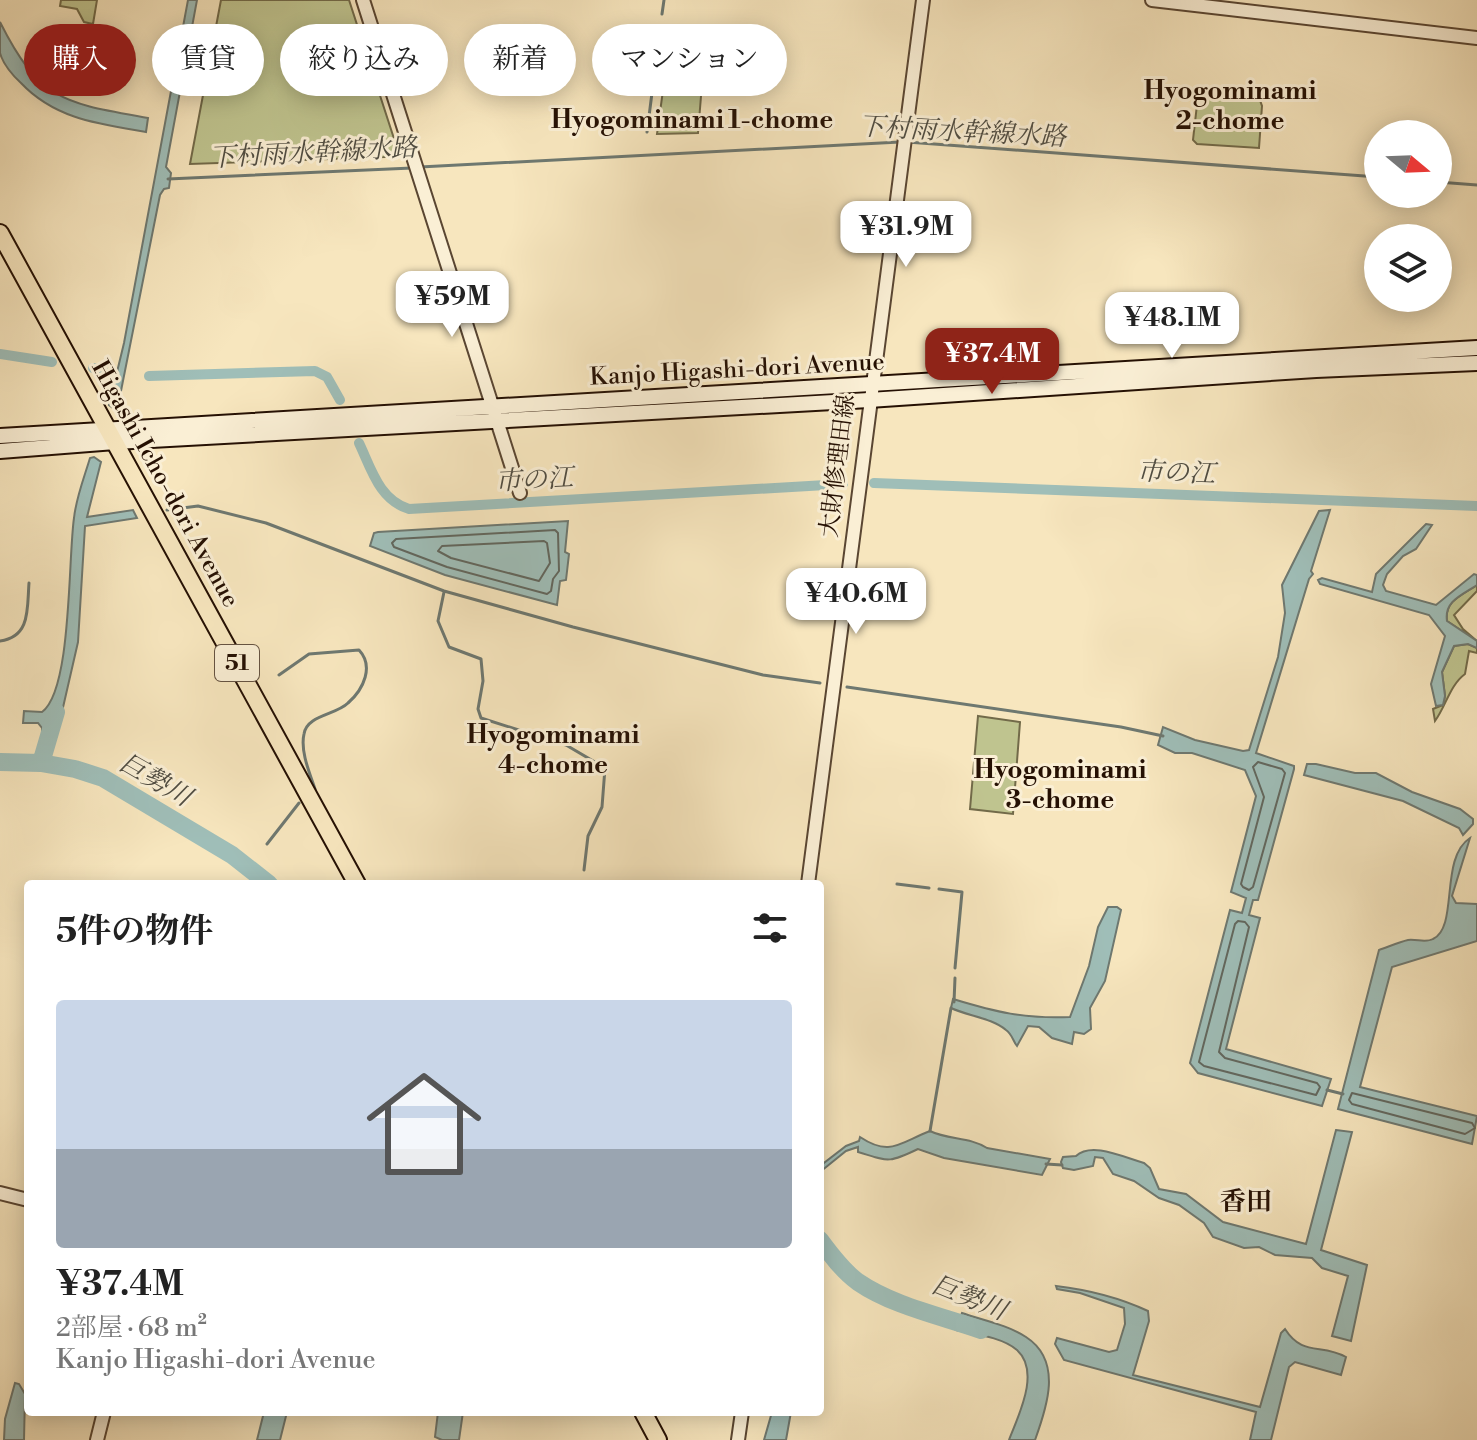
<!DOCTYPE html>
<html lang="ja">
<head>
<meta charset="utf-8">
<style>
  body { margin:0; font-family:"Libre Bodoni","Noto Serif JP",serif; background:#f6f6f6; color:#222; height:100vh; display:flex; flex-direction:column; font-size:30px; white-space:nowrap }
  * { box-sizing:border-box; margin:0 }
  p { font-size:26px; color:#767676 }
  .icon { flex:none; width:44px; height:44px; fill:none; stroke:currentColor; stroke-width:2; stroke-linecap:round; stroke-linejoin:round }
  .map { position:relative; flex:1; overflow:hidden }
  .drawer { position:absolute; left:24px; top:880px; width:800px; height:536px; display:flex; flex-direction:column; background:#fff; border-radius:8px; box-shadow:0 4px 20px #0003 }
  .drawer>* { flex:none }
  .guide { position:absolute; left:24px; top:24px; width:800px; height:72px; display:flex; gap:16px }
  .needle { width:52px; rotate:109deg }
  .controls { position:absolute; left:1364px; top:120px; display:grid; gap:16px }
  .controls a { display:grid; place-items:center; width:88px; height:88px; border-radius:50%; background:#fff; box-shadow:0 4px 20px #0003; font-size:40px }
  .price { position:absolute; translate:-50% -68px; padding:0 18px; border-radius:16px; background:#fff; color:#222; font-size:26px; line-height:52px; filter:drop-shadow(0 2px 4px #0008) }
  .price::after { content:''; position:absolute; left:50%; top:48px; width:24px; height:18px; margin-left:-12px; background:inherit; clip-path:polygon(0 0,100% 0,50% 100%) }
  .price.current { background:#8f2418; color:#fff }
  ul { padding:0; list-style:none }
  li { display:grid; align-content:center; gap:16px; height:424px; padding:0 32px }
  li span { display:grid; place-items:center; height:248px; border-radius:8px; color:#555 }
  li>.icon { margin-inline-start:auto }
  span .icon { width:144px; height:144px; fill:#fffc; stroke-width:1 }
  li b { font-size:34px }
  h2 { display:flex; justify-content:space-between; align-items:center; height:96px; padding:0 32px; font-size:34px }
  .chip { padding:0 28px; border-radius:36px; background:#fff; box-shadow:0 4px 20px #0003; font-size:28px; line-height:72px }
  .chip.current { background:#8f2418; color:#fff }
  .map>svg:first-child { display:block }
  .green { fill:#bfc48f; stroke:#726a49; stroke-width:2 }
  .water { fill:#9fbeb8; stroke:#6e7870; stroke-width:2 }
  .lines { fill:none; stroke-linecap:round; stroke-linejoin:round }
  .shore { stroke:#62675e; stroke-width:2 }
  .stream { stroke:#6e7870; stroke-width:3 }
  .canal { stroke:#9fbeb8; stroke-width:10 }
  .river { stroke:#9fbeb8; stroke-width:18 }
  .tertiary-casing { stroke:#5a4632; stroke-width:16 }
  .secondary-casing { stroke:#251003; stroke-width:18 }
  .primary-casing { stroke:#251003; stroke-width:20 }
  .tertiary { stroke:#faefd5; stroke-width:12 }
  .secondary { stroke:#faefd5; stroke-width:14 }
  .primary { stroke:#f7e6be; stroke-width:16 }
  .labels { text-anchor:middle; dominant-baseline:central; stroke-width:6; stroke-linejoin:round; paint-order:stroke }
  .shield { fill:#faefd5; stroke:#655342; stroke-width:2 }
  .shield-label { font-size:22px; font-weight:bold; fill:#251003 }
  .street-label { font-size:24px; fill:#251003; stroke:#faefd5 }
  .neighbourhood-label { font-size:26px; font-weight:bold; fill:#251003; stroke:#faefd5 }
  .water-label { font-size:26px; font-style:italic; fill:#504d42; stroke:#faefd5 }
</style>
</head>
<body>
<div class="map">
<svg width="1477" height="1440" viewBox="0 0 1477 1440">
  <rect width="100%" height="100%" fill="#f7e6be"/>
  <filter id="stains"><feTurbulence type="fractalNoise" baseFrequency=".0025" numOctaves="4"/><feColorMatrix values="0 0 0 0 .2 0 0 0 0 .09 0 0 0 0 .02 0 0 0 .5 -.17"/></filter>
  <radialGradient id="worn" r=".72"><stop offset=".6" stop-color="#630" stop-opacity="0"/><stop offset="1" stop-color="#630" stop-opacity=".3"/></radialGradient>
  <path class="green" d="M61,0H97L93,24L84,22L77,9L60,6Z
    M221,0H349L398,151L385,157L190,164Z
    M664,83L702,84L698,133L657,134Z
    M1199,87L1257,92L1262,106L1259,148L1197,144L1193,140Z
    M1477,585V591L1454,615L1463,629L1477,641L1447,621C1444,601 1462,595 1477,585Z
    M1468,644L1477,648V653L1469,651L1465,674C1450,685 1446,706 1435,721L1433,709L1443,705L1445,696L1442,672L1454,646Z
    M978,716L1020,722L1013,814L970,809Z"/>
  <path class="water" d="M188,0H197L166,167L171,173L169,188L164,189L160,195L117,411L109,405L124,343Z
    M0,22C40,102 65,103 148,118L146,132C99,124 55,119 21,83C13,76 3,64 0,53C0,44 0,31 0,22Z
    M94,457L101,462L87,517L133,510L137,518L85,526L78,642L56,738L42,734V728L38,723H23L24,711L42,712C72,690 68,558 74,518C76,498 84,478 90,458Z
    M1330,510L1311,571L1313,574L1309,579L1256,753L1294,766V769L1258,900H1253L1249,915L1260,918L1226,1049L1331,1079L1322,1106L1198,1073L1190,1063L1230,910L1242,913L1246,898L1231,892L1256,796L1245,770L1192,753H1175L1158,745L1163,727L1195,740L1243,751L1249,750L1278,657L1285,613L1282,585L1319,511Z
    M568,521L565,552L569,554L566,580L560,581L557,605L445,575L370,546L374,533L378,532Z
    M1426,524L1432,525L1416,549L1403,556L1387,574L1383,585L1386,591L1436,605L1474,574L1477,575V585C1462,595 1444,601 1447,621L1477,641V648L1468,644L1454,646L1442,672L1445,696L1443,705L1436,706L1431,684L1445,636L1429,615L1320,584L1318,580L1322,578L1372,592L1376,574Z
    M1307,764H1316L1355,773H1376L1412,792L1460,809L1473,819V824L1463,835L1459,828L1403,801L1304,775Z
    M1470,838L1452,896L1456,903L1477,904V941L1392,967L1360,1087L1477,1116L1472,1144L1338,1109L1379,950C1388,947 1399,942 1408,940C1417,939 1426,943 1433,939C1459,927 1439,858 1470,838Z
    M1108,907H1117L1121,910L1105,981L1090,1008L1091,1029L1084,1034L1074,1032L1072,1044L1052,1038L1039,1027L1028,1026L1017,1046C1013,1041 1012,1034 1006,1030C992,1018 968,1016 951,1008L953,999C996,1012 1024,1019 1070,1017L1089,966L1098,927Z
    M1336,1130L1352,1132L1321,1250L1367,1265L1351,1341L1332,1336L1348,1276L1322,1268L1312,1258L1275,1255L1259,1247L1244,1248L1213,1237L1204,1223L1179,1205L1159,1198L1134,1181L1113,1174L1103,1158L1095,1157L1093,1166L1074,1170L1063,1168L1061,1162L1063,1157L1076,1156C1092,1141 1125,1158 1144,1163L1150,1168L1159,1189L1186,1194L1223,1222L1306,1244Z
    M930,1131C948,1140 970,1137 987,1148L1050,1159L1042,1175L944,1158L918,1149C887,1164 888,1161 858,1152V1147L846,1151L820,1172V1166L846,1146L859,1141L860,1137C890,1157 899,1143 930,1131Z
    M1056,1286C1090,1290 1118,1297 1148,1311L1149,1321L1133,1375L1260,1407L1281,1333L1285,1329C1303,1357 1321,1343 1346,1357L1341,1375L1295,1362L1289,1367L1271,1440H1250L1256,1412L1064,1360L1055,1344L1057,1338L1109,1352L1117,1350L1125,1324L1124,1308L1080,1293L1057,1289Z
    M962,1313C982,1320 1008,1325 1026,1337C1063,1361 1047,1407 1035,1440H1009C1018,1416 1041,1372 1017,1350C1002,1337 974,1334 956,1330Z
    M15,1383L19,1384L25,1394L24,1440H4L5,1419Z
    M264,1412H287L280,1440H257Z
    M438,1412H463L459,1440H442L435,1437Z
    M772,1412H791L786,1440H764Z"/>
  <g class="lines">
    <path class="shore" d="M555,530L558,533L559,571L553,579L551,591L547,594L447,567L394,547L392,543L396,539Z
      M544,541L547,543L550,563L539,581L451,558L438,551L442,546Z
      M1258,762L1282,769L1285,773L1253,887L1249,890L1243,887L1241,884L1264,797L1253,767Z
      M1238,921L1245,922L1249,927L1219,1052L1225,1058L1317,1083L1320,1087L1316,1095L1204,1066L1199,1062L1235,924Z
      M1352,1093L1472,1123L1475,1128L1465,1134L1352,1104L1349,1100Z"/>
    <path class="stream" d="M662,14L664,0
      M655,75L661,26
      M647,132L653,85
      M907,142L1378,177
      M420,167L900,142
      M168,179L412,168
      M1438,182L1477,185
      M167,510L198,506L266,523L444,591L573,627L763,675L820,683
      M444,592L438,621L449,647L481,659L483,681L478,709L481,718L566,745L605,768L602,807L588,836L584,870
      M0,641C31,637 27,608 29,583
      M279,675L309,654L359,650C374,666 364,689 348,703C336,715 307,715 304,734C300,751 310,774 315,789
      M847,687L1121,727L1163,736
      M267,844L299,803
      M897,884L929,888
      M939,889L962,892L955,968
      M954,1002L955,978
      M1327,1090L1343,1094
      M930,1131L951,1008
      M1046,1164L1062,1165"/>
    <path class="canal" d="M0,354L52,362
      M93,368L103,370
      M149,376L315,371L327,377L340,400
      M359,443C371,468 379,500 409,509L843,484
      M874,483L1477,506"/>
    <path class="river" d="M0,762L41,763L75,769L103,778L232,855L269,884
      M41,763L56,712
      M820,1240C831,1255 843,1271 858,1282C893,1306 941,1316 981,1330"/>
    <g class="tertiary-casing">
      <path id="tertiary" d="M363,0L520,493
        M1152,0L1477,38
        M808,884L923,0
        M0,1193L28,1200
        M97,1440L104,1412
        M738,1440L742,1412"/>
    </g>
    <g class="secondary-casing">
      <path id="secondary" d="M0,436L1477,348
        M0,451L115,442L869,400L1316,370L1477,363"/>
    </g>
    <g class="primary-casing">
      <path id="primary" d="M0,233L357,884
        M643,1412L658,1440"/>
    </g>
    <use href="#tertiary" class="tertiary"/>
    <use href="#secondary" class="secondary"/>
    <use href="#primary" class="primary"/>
  </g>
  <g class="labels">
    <rect class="shield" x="215" y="645" width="44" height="36" rx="6"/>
    <g class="shield-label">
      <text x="237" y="663">51</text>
    </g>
    <g class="street-label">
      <text transform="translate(737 370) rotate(-3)">Kanjo Higashi-dori Avenue</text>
      <text transform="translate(838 466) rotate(-83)">大財修理田線</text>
      <text transform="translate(165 484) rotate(61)">Higashi Icho-dori Avenue</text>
    </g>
    <g class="neighbourhood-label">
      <text x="1230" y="91">Hyogominami<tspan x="1230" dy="30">2-chome</tspan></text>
      <text x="692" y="120">Hyogominami 1-chome</text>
      <text x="553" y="735">Hyogominami<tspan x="553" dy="30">4-chome</tspan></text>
      <text x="1060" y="770">Hyogominami<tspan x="1060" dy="30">3-chome</tspan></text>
      <text x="1246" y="1202">香田</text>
    </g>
    <g class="water-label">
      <text transform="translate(962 132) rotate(3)">下村雨水幹線水路</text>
      <text transform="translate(313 153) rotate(-3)">下村雨水幹線水路</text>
      <text transform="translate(1176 473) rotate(2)">市の江</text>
      <text transform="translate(534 480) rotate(-3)">市の江</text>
      <text transform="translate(155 780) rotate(30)">巨勢川</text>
      <text transform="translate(969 1298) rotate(22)">巨勢川</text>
    </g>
  </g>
  <rect width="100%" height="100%" filter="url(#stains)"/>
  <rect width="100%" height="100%" fill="url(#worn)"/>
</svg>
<div class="controls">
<a><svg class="needle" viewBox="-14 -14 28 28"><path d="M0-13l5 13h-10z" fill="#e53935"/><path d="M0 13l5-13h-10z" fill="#767676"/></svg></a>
<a><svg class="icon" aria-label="layers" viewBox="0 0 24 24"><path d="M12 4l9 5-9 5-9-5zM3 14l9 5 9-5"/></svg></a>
</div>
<b class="price" style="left:906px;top:269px">¥31.9M</b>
<b class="price" style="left:452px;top:339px">¥59M</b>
<b class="price" style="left:1172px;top:360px">¥48.1M</b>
<b class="price current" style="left:992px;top:396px">¥37.4M</b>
<b class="price" style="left:856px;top:636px">¥40.6M</b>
<div class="guide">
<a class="chip current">購入</a>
<a class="chip">賃貸</a>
<a class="chip">絞り込み</a>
<a class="chip">新着</a>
<a class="chip">マンション</a>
</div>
<section class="drawer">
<h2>5件の物件<svg class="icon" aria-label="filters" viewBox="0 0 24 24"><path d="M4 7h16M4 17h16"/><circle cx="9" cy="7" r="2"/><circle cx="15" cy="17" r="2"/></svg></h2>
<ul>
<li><span style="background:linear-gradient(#c9d6e8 60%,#9aa5b1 0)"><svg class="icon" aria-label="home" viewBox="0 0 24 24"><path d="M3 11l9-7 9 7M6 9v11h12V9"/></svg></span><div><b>¥37.4M</b><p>2部屋 · 68 m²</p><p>Kanjo Higashi-dori Avenue</p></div></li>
</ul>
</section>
</div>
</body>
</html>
